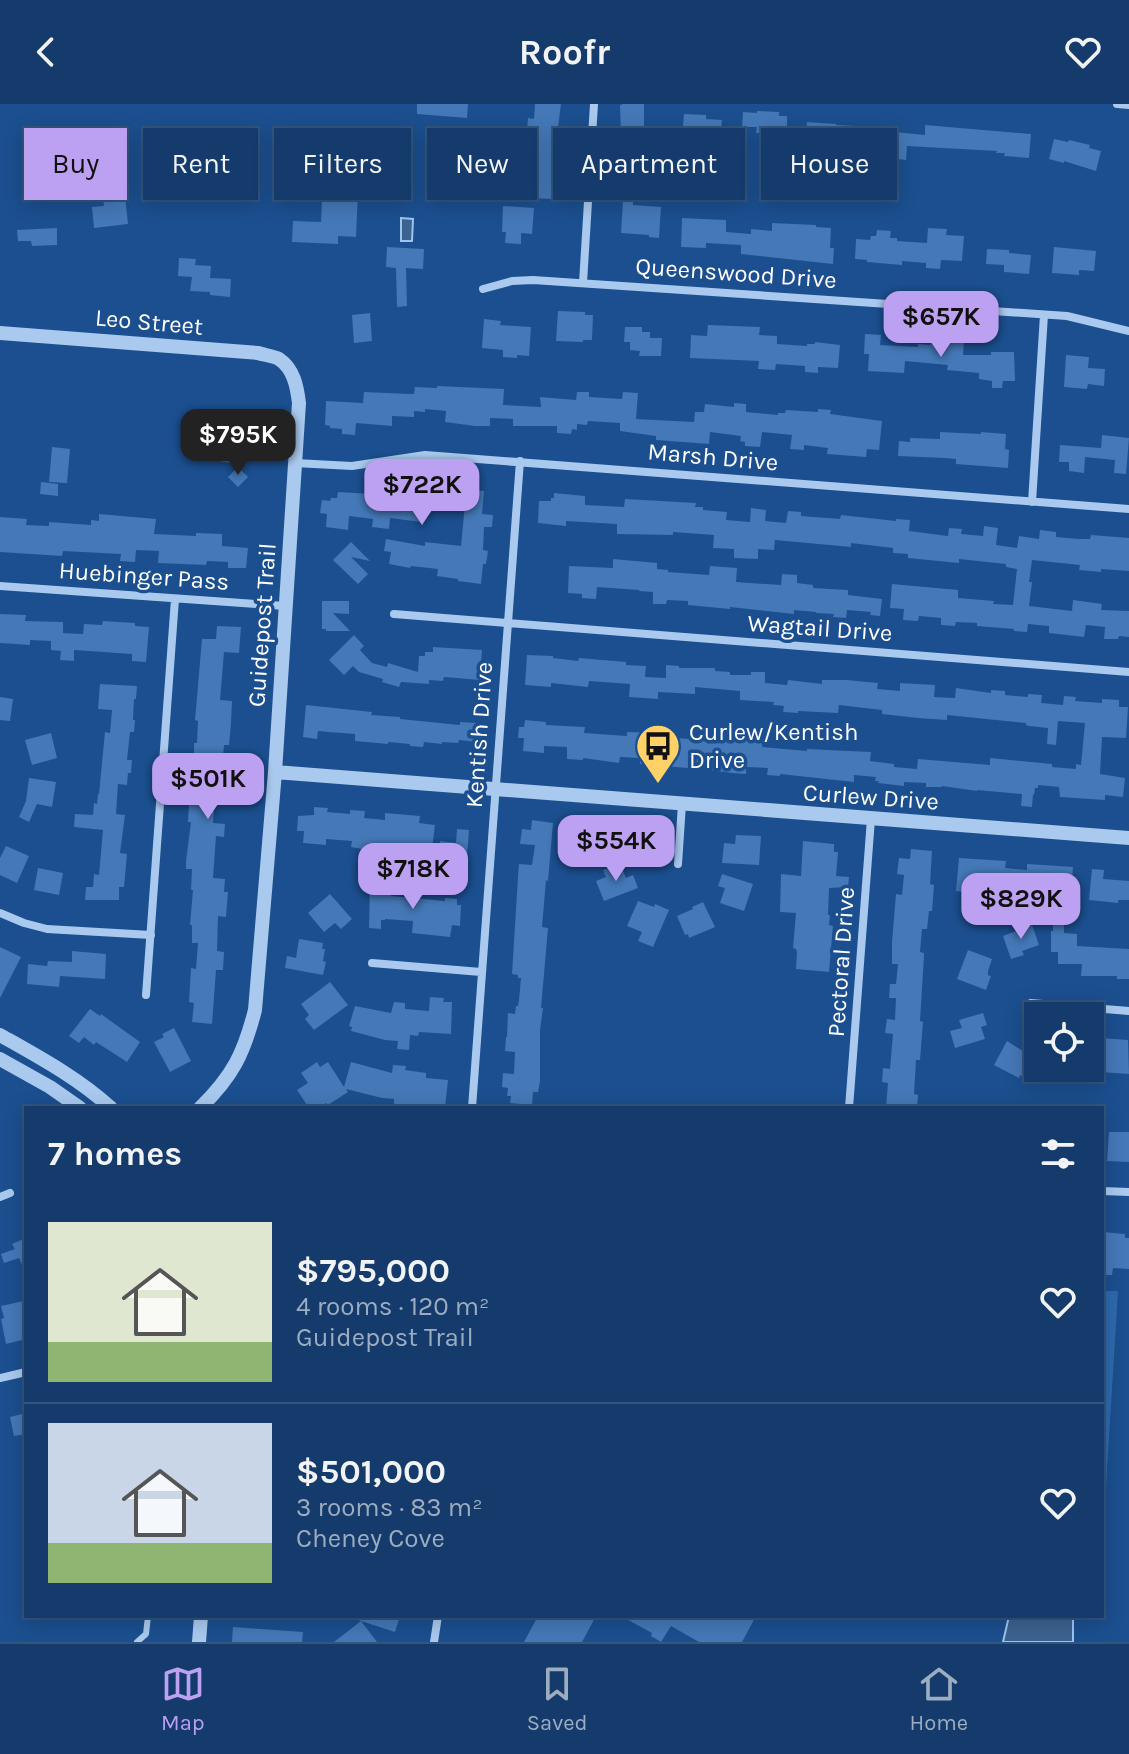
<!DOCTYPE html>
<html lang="en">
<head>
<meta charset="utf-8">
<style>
  body { margin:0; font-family:Karla,sans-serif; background:#214673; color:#f1f3f6; height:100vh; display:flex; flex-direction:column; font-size:30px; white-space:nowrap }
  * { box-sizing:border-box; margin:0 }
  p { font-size:26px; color:#9dadc1 }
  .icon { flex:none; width:44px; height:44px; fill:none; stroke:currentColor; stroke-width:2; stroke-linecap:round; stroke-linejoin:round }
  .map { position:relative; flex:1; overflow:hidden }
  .sheet { position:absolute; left:24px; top:1002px; width:1080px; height:512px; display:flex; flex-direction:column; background:#143b6b; border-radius:0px; box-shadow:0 4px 20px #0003,0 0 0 2px #33557e }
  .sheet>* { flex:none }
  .banner { position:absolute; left:24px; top:24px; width:1082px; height:72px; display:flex; gap:16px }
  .tools { position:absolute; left:1024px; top:898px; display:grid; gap:16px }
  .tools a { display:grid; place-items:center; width:80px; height:80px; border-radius:0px; background:#143b6b; box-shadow:0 4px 20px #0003,0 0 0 2px #33557e; font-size:40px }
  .price { position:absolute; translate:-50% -68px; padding:0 18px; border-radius:16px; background:#bca0f2; color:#111; font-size:26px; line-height:52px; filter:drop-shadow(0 2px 4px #0008) }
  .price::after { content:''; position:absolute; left:50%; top:48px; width:24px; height:18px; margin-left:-12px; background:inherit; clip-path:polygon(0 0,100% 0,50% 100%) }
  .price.active { background:#222; color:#fff }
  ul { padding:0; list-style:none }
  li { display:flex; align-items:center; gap:24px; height:200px; padding:0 24px }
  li+li { border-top:2px solid #33557e }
  li span { display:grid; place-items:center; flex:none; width:224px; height:160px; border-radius:0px; color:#555 }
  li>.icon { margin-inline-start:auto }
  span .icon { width:96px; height:96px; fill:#fffc; stroke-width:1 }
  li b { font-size:34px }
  h2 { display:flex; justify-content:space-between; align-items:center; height:96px; padding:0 24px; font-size:34px }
  .tag { padding:0 28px; border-radius:0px; background:#143b6b; box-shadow:0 4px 20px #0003,0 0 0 2px #33557e; font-size:28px; line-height:72px }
  .tag.active { background:#bca0f2; color:#111 }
  header { display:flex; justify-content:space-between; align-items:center; height:104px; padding:0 24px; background:#143b6b; font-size:36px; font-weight:700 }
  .menu { display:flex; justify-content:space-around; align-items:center; height:112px; border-top:2px solid #33557e; background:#143b6b; font-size:22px; color:#9dadc1 }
  .menu a { display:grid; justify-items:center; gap:4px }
  .menu .active { color:#bca0f2 }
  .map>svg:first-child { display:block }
  .green { fill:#2e69ad }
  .water { fill:#3c6290; stroke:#9cc4f0; stroke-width:2 }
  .building { fill:#4478b7 }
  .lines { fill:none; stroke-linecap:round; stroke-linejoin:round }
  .service { stroke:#a9c9ee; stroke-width:6 }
  .minor { stroke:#a9c9ee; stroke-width:8 }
  .tertiary { stroke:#a9c9ee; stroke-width:14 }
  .labels { text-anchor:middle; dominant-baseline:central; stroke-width:7; stroke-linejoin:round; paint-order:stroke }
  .street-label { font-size:24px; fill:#fff; stroke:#1b4f8f }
  .poi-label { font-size:24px; fill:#fff; stroke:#1b4f8f; text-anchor:start }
</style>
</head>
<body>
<header><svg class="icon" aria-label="back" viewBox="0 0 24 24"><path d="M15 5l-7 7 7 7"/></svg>Roofr<svg class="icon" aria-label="heart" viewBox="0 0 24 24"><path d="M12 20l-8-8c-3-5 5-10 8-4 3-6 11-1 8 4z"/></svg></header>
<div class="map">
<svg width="1129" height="1538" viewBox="0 0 1129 1538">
  <rect width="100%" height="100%" fill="#1b4f8f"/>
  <path class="green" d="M1102,1187H1118L1102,1448Z"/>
  <path class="water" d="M401,114L413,115L412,137H401Z
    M1009,1512H1070L1073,1516V1538H1003Z"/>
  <path class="building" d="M417,0H468L467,14L417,10Z
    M535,0H561L557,31L555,95L526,94L527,78H532L534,29H527L528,14L534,15Z
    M623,0H644V30H621L620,1Z
    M757,7L779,8V12H787V29H756L757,23H742L743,8L757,9Z
    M684,10L706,11V15L722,16L720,35L682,33Z
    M807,18L836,20V21L878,23L877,25L894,26V28L925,31V21L1031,30L1029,54L1004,52L1005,49H996L997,47L907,42L906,56L890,54V52L861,49L862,47L827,45V40L805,38Z
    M1054,35L1068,38L1069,36L1090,41L1089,44L1101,47L1096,67L1064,57V59L1049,55Z
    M618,79L634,80L633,101L661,103L659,134L649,133V131L621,129L623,97H617Z
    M342,87L358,88L356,133L338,132V140L292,138L293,117L321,118L322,95L342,96Z
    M125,92L128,120L94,124L92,103L104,102L103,94Z
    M503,102L534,104L532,130L521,129V140L505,139L506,128H502Z
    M682,114L726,116V128L751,130V125L772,127V119L816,121V123L831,124L830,144H834L833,160L741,150V141L706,139V144L681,143Z
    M57,124V141L32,142L31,137H18L17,126Z
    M928,124L947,125L946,131L964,132L962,157L941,156L940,165L926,164V159L902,157V161L867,158V156L855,155L856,135L870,136L871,132H876L877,126L891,127L890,134H897V137L927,139Z
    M387,143L424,145L423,165L406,164L407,202L397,203L396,164L386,163Z
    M1054,143L1096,147L1094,167L1079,166V171L1052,169Z
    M987,145L1009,146V149L1031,151L1029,170L1004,168V161L986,160Z
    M179,154L196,155L195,161L211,162L210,174L231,175L230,193L210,191V188L190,187L192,173L178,172Z
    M558,207L585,208V211H593L592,236H583V238L556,237Z
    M370,209L372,237L354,239L352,211Z
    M484,215L501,217L500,221L531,223L529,252L517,251V254L503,253V246L482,244Z
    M708,221L760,223L759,231L777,232V240L807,242V240H815V238L840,241L838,264L818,263V269L805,268V262L776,260L775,266L758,265L759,257L690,254L691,231L707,232Z
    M625,223H642V228H650V234H662L661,252H639L640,247L630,246V238H624Z
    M865,230L881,231L880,241L918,243V240L930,241L931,236H934V233L964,235L963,251H991V248H1014L1015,277H1003L1002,284H992V277L979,275V269L947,266L948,261L905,257L904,269L868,267L869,250H864Z
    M1066,251L1089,253L1088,264L1105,265L1104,282L1088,280L1087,285L1064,283Z
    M437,282L504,285L503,301L541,303L540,293L576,296L577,288H589V293L622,295L623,288L638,289L636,315L694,318L695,308H704L705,300L734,303V299L746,300V308L778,311V309H785L786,306L818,308V305L831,306L830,310L882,317L879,346L867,345L866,353L827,350L828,344L804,341V346L790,345L792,331L762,328L760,343L745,342V338L740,337L741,332L710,328L709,340L656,336V332L620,327V319L588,317L587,321L577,320V326L572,325L571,330L557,329V322H513V315L490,314V322H475L445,318L446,307L425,305V308L414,307V313L392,312V322L356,319L355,331L342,330V325L330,324V322L325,321L326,297L363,299L364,288L410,290H414L415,283L437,284Z
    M216,325L240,331L235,360L215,356L217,345L212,344Z
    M940,328L981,330V328L1006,330L1005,345L1009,346L1008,364L956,360V355L945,354L898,352L899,337L910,338V334L940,335Z
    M1102,331L1129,334L1126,370L1114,369L1115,356L1085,353L1084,369L1069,367V358H1059L1060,341L1101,344Z
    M52,343L70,345L67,379L49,378Z
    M238,363L248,373L238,383L228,373Z
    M41,378L58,380V392L40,390Z
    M432,378L461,379L460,385L484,387L482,410L493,411L492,423H484L483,446L488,447L486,460H483L481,480L458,477V475L437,472L438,465L411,462L410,464L389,460L391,448L384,447L386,435L425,442V438L461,442L465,400L423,399L421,418L390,414L389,425L372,423L373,415L349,412L348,426L326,423L327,410L320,409L322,396L330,397L331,394H337L338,388L373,390L372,395L396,398L398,382L432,386Z
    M554,389L585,392V401L624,403L625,395L696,399L695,403H703V406L727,408L726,416L750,418L751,404L766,406L765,417L786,419L788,407L801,408V412L840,415L841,411L896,417V415L910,416L909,427L948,432L949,424L962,425L961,430L983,432L984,422L998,424L996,441L1017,444L1019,432L1039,435L1040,426L1056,428V433L1079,435H1090L1091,431L1129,434V467L1101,465V468L1079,466L1080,461L1032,456L1029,478H1032L1029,502L1072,507L1073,496L1102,500L1101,506L1129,507V533L1119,532L1118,535H1104L1105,523L1086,521L1084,533L1049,529V522L1028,520L1027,528L1014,527V525L977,522V519L956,518L955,522L941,521V514L919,512L918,517L903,516L904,505L890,504L892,480L958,486V494L994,497L993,500L1013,501L1017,465L1006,463V460L959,455V459L908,454V450L893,449V444L851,439V443L775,436L774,446L758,445V455L734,454V445L713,444L714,431L673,428V431L617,430V420L566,417V422L538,419L539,397H551V394H554Z
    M99,410L156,415L154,430L196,432V429L222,430V442L248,444L246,464H228V458L207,457L206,461L158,459L159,447L136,446L135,458L120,457L121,450L63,447L62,452L0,448V413L27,415L26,421L49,422V418L91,421V416L99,417Z
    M351,438L370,457L351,453L368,470L358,480L333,456Z
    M613,455L657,459V465L668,466V468L709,471L710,462L737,464L736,478L750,479L781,481L782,470L797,471V479L813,481V484L848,486V491L882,495L880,512L870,511L871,508L847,506L846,514L833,513L834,510L816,509V508L794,506V510L730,503V505L688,501V497L667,496L666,500H653V488L639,487V486L597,483L596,495L582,494V490L568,489L569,462L613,464Z
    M322,497H349V510L333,509L350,527H326V525H322Z
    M0,510L26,511L25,517L63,518V529L83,530L84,520L102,521L103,517L135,519V522L149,523L146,558L132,557V550L74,546V557L60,556L61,547L51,546V537L30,536V541L0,539Z
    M217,522L241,523L239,549L224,548L220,596L232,597L231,619L229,641H224L223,653H217L212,706L214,707L213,719L225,720L224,733L216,732L213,774L225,775L224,788H228L226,813L218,812L217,847L224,848L223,866H216L212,920L192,918L194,899L189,898L191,864L196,865L198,839H192V821H190L193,786H191L192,765H186V757L191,718H188L190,681L195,682L198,652H194V639H197L198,617L195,616L202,535H216Z
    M354,531L364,542L360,546L372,559L387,563L388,559L418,568L419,552H425V548H433V543L482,546L480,576L444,573L443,577L429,576V580L401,578L399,583L382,578L383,575L359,568L353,562L344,571L329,556Z
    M527,551L553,552V554L578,557L579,554L626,558V561L646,562L645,573L666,574V561L679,562V564H715V567L730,568V571H751V568H765V579L787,581L788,576L822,580V576H847L878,579L877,585L900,587V579L935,581L934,593L955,594L956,584L991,589V586L1005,587V591L1028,593V590L1042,591L1041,599L1063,601L1064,592L1076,593L1075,597L1102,599V595L1119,596V603H1128L1126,634L1102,633L1100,670L1125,674L1123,693L1105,691V696L1060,693L1059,683L1038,681V684H1035L1034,691L1033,690L1032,703L1021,702L1022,690L977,686V687L942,682V683H926V679L904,678V682L878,679L879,677H875L876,673L854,671V678L780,670V672L767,671L768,664L746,663V670L732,669L709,666V662L688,660V664L640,660V654L620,653L619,659L583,654V656L567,655V643L544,642V649L523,647L524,634H518L519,623H524L525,616L546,618V621L585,623L584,629L627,632V628L665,629L676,630L675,634L703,636V632L763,638L762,643L807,647V645L871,648L870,657L894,660V663L917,665L918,655L990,661V654L1052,660V663L1076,665V660L1081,661L1085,619L1058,617L1056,641L1047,640L1048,624L1029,622L1026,621V619L947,611V616L918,614L882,610V606L839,601L838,609L798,607V609L783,608L784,602L773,601L774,598L740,596V587L695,583V590L658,588V595L629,593L630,580L589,577L588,583L551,579V583L525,581Z
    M100,580L137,582L136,595H134L133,616H135L134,628H130L127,656H132L131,669H128L127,681L118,680L116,710L125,711L120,749L127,750L124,783H119V796H85L86,783H93L94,770L99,771L103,726L74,723L75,710L93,711L94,699L97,700L98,690H99L105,628L110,629L112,606L98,605Z
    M0,593L13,595L10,617L0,616Z
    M306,601L372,608L371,611L400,613V615L460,621V618L478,619L477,638L459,636L458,639L442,638V640L424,638L423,643L410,642V640L388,638V640L355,637V630L329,628L318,627L317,635L303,633Z
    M51,629L57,654L32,661L25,636Z
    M29,674L56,678L52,703L37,700L29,718L19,713L26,697Z
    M314,703L328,704L327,708L350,710V706L365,707L364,714L385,716V709L420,712L419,719L435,721L432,745L419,744V750L405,748V744L380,742V747L368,746L351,743L352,737L326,735V741L303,739L304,727H297L298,712L314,711Z
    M532,716L553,719L548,777L546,776L542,823L548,824L541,904H543L540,926V977L538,988H533L532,1001L510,999L511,992H507L508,984L502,983L503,969L514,970L515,948L505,947L506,933H507L508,909L515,910L516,902H518L519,896L521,874H518V871L512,870L518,773L519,760L532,761L535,741L520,740L522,725L531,726Z
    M598,720L629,723L628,735L634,736L632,749L608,746V738L596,737Z
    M457,725L469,726L466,764L445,762L446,755H438L440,737L456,739Z
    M736,731L761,732L759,761L722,759L724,739L735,740Z
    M803,737L834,740V748H838L836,772L849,773L848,783L829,784L828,811H830L829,821L833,822L829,868L796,865L797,848L796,845L793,844L796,809L780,808L781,770L801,772Z
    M6,742L29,752L17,779L0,771V754Z
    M911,745L932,747L930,780L934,781L932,807H929L927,825H922L920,848L924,849V852L920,917L923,918L920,956H916L914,990L918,991L917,1004H886L888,979L882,978L883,964L890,965L893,930L885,929L887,915L895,916L896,894H889L890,880H896L898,860H892V838L896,790L902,791L904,771L897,770L899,754L910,755Z
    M959,754L1006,757L1005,764L1027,766V760L1073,763L1071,796L1051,795V799L1034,797V786L1012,784L1011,794L956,787Z
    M620,759L626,774L633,771L638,784L604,797L596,777L606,773L603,766Z
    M38,764L63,769L59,791L34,786Z
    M1092,765L1104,766L1103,775L1129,777V796H1118V799L1089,796Z
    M722,770L753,780L744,807L720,799L725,784L718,782Z
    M370,777L392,779L391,792L445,797V794L457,795V801H461L460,822L452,821L450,833L412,829L413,817L385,815V816H381V825L369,824Z
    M330,790L352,815L341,825L335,819L324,828L308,809Z
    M638,797L654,803L655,800L669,806L653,843L638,837L642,828L627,822Z
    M703,798L715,823L689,834L688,830L685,831L677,812L693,805L692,803Z
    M1053,820H1064V829L1077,830V842L1129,845V875H1117V872H1081L1082,860H1058V848H1051V827H1053Z
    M1032,821L1039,841L1022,847L1024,851L1011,855L1003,832Z
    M299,835L323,839L322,845H325L323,857L326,858L323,871L285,864L287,852L296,854Z
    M0,843L21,853L0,894Z
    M968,846L992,855L988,867V871L991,872L986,886L957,875Z
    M72,847L106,850L105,875L60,872L59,883L27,880L28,860L47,862L48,857L72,858Z
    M330,878L348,901L314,926L305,915L309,911L301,900Z
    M430,893L444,894L443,898H452L451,930L419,928L418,932L410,931L409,946L397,945L398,937L385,936L351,927L352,923L349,922L355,902L391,909L394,898L405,899V905L429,907Z
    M90,905L100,912L101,910L140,938L127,958L96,938L94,941L84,933L79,939L69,932Z
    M983,909L987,921L981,923L985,935L955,944L950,927L962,924L959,916Z
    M174,924L191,957L170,968L154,938L164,933L162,930Z
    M1100,934L1128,936L1129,970L1100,968Z
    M1007,937L1032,953L1022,972L1020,971L1019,974L994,961Z
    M317,958L320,963L328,958L344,983L351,958L392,969L393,961L406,962L405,966L426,969V974L448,976L445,1004H394V995L382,994L346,985L348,988L328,1001L326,999L319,1004H309L297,986L308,979L301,969Z
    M1109,1028H1129V1058L1107,1057Z
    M1102,1128L1125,1130V1134H1129V1165L1113,1164L1112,1171H1102Z
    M26,1134V1169L19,1154L4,1159L1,1150L15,1145L12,1140Z
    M24,1197L26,1207V1235L6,1240L1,1215L4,1214L1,1202Z
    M26,1309V1330L14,1332L10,1313Z
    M353,1512H400L395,1528L352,1514Z
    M538,1512H596L582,1538H524Z
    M621,1512H756L742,1538H699L671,1522L661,1538L651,1532L652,1529Z
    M361,1517L377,1538H334Z
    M233,1523L303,1528L302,1538H232Z"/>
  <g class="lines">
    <path class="service" d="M137,1538L146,1530L148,1512"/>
    <path class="minor" d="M1117,0L1129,1
      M583,179L594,0
      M483,185L512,177L533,176L1067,212L1129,227
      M295,359L352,362L425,351L1129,405
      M1032,398L1044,211
      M0,482L285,502
      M394,510L1129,568
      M678,760L682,700
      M0,809L24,819L47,825L151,831
      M372,859L481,868
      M146,891L175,495
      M1031,899L1129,907
      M472,1004L520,357
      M849,1004L871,715
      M1102,1087L1129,1088
      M0,1093L10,1089
      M0,1274L26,1268
      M308,1512H336
      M434,1538L438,1512"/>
    <path class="tertiary" d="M0,229L258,249C264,251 274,252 279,255C294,265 297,283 299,299L275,668L255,906C244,949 233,972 200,1004
      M275,668L1129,734
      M0,931C39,953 78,974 111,1004
      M0,955L50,983L80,1004
      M199,1538L201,1512"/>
  </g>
  <defs>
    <g id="bus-pin" transform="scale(2.3)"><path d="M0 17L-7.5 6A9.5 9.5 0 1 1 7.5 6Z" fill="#ffd166" stroke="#1b4f8f"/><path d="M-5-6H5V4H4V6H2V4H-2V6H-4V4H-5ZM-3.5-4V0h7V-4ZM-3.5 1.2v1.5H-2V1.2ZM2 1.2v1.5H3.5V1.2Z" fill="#111"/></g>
  </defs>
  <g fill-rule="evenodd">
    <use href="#bus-pin" x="658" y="642"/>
  </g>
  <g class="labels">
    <g class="street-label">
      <text transform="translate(736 169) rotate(4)">Queenswood Drive</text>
      <text transform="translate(149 218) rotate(5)">Leo Street</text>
      <text transform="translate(713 353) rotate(5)">Marsh Drive</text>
      <text transform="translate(144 472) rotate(4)">Huebinger Pass</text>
      <text transform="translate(262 521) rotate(-86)">Guidepost Trail</text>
      <text transform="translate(820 524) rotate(4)">Wagtail Drive</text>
      <text transform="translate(479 631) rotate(-86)">Kentish Drive</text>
      <text transform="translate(871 693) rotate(4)">Curlew Drive</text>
      <text transform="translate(841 858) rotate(-86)">Pectoral Drive</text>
    </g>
    <g class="poi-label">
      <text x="689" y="628">Curlew/Kentish<tspan x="689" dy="28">Drive</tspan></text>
    </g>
  </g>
</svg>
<div class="tools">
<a><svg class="icon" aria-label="locate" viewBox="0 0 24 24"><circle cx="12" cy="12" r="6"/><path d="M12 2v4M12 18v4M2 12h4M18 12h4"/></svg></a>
</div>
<b class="price" style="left:941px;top:255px">$657K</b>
<b class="price active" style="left:238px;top:373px">$795K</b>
<b class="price" style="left:422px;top:423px">$722K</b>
<b class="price" style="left:208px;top:717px">$501K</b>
<b class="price" style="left:616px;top:779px">$554K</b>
<b class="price" style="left:413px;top:807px">$718K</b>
<b class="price" style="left:1021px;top:837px">$829K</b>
<div class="banner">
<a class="tag active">Buy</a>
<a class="tag">Rent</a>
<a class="tag">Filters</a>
<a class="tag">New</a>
<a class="tag">Apartment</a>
<a class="tag">House</a>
</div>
<section class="sheet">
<h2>7 homes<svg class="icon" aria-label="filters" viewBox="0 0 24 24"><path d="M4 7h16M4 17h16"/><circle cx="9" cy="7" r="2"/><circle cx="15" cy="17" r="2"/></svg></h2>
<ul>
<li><span style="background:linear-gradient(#dfe7d0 75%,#8fb573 0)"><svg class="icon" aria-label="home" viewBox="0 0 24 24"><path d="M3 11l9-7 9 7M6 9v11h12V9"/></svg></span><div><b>$795,000</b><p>4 rooms · 120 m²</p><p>Guidepost Trail</p></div><svg class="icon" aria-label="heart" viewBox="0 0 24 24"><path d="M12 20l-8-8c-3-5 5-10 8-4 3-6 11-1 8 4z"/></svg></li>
<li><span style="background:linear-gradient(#c9d6e8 75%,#8fb573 0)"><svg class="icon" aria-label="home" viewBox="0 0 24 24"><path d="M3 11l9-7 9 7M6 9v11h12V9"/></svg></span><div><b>$501,000</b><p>3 rooms · 83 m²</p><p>Cheney Cove</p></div><svg class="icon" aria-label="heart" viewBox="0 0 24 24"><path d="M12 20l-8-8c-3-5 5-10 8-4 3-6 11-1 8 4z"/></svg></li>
</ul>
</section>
</div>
<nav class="menu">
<a class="active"><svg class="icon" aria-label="map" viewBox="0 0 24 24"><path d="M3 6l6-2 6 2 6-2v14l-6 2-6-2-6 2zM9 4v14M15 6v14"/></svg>Map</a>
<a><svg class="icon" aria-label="saved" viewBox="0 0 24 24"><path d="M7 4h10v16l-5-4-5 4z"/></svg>Saved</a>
<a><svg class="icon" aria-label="home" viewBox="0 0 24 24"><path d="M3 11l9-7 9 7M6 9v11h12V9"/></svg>Home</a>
</nav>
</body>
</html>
